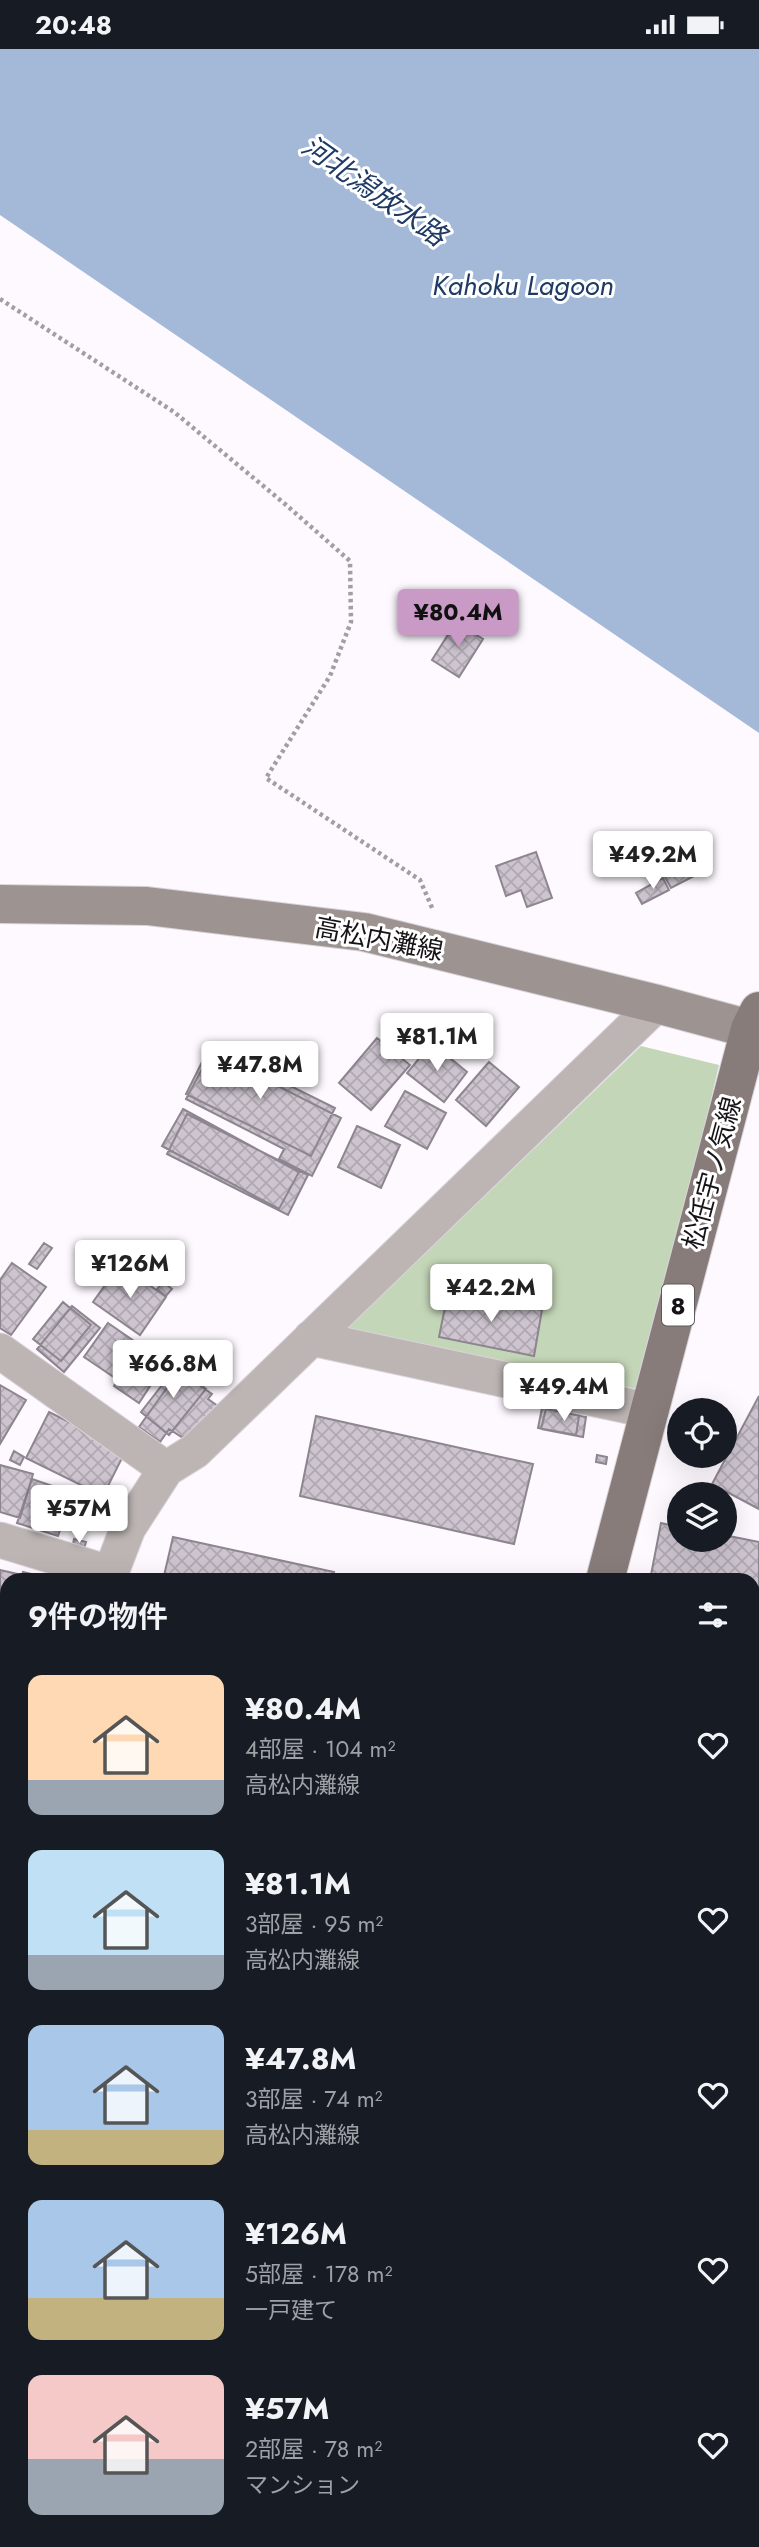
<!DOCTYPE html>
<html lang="ja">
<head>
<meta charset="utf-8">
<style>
  body { margin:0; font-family:Jost,"Noto Sans JP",sans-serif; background:#20242c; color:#f1f3f6; height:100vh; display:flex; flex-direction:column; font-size:26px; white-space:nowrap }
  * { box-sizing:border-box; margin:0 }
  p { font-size:23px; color:#9ea1a6 }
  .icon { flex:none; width:38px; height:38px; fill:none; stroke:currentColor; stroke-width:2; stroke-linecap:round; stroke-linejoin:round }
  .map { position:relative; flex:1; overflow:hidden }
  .sheet { position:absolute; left:0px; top:1524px; width:760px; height:975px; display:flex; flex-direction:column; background:#171b24; border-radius:21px 21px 0 0; box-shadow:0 7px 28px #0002 }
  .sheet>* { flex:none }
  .controls { position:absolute; left:667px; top:1349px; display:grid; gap:14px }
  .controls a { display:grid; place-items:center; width:70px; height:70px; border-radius:50%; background:#171b24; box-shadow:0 7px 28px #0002; font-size:35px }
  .price { position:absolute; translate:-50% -60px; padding:0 16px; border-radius:7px; background:#fff; color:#222; font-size:23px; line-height:46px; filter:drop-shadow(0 2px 4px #0008) }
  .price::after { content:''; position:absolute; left:50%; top:42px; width:21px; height:16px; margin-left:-10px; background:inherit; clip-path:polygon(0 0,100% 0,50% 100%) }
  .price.on { background:#ca9ac7; color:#111 }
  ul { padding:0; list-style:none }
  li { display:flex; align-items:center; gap:21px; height:175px; padding:0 28px }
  li span { display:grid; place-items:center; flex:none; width:196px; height:140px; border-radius:14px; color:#555 }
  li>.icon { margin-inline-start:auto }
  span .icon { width:84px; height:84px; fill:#fffc; stroke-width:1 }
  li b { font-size:30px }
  h2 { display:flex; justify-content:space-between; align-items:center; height:84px; padding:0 28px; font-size:30px }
  .status { display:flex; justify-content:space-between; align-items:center; height:49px; padding:0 35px; background:#171b24; direction:ltr }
  .status svg { height:19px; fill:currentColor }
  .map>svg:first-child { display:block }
  .green { fill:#c4d6b8 }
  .water { fill:#a4b9d8 }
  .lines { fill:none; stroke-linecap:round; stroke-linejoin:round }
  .stream { stroke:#a4b9d8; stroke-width:10 }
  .building { fill:url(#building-cross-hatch); stroke:#8d858f; stroke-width:2 }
  .minor-casing { stroke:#d9d4da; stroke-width:37 }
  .secondary-casing { stroke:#d9d4da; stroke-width:40 }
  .primary-casing { stroke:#d9d4da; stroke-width:40 }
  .path { stroke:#a39ea4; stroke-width:4.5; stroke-dasharray:3.5 3.5; stroke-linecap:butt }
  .minor { stroke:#bcb5b4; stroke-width:35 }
  .secondary { stroke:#9d9491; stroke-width:38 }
  .primary { stroke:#877c79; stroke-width:38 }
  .labels { text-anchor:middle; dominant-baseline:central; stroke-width:6; stroke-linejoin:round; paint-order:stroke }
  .shield { fill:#fff; stroke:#5d5a5d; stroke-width:2 }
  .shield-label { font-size:24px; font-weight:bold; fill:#171418 }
  .street-label { font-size:26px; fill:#171418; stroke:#fff }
  .water-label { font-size:28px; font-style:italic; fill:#1f3a64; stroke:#fff }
</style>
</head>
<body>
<div class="status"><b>20:48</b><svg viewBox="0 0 49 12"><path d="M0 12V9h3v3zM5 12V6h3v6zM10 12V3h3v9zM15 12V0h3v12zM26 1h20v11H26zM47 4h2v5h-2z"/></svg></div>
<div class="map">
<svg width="759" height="2498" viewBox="0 0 759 2498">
  <defs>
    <pattern id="building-cross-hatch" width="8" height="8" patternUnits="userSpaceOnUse" patternTransform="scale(1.75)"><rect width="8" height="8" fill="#cdc4cf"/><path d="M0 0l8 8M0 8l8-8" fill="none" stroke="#afa8b1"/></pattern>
  </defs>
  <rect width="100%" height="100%" fill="#fef8ff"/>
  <path class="green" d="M641,997L719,1016L643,1341L342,1284Z"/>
  <path class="water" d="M0,0H759V684L0,166Z"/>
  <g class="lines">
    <path class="stream" d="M512,2498L514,2492"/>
  </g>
  <path class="building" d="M456,573L483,590L459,628L432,611Z
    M536,803L552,849L527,858L521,841L506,847L496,817Z
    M692,813L698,825L671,839L665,828Z
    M663,829L669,841L642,855L636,844Z
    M377,989L410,1016L371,1061L339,1034Z
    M432,994L467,1023L444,1053L407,1024Z
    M210,997L335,1059L311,1107L186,1045Z
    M211,1003L341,1069L312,1127L279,1110L284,1100L186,1050Z
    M489,1013L519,1038L486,1077L456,1051Z
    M405,1042L446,1064L427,1100L385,1077Z
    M183,1060L299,1123L279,1160L162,1097Z
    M187,1065L308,1126L288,1166L167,1105Z
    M357,1077L400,1096L381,1139L338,1118Z
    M44,1194L52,1199L37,1220L29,1215Z
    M12,1214L46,1238L11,1286L0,1279V1231Z
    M120,1215L166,1248L140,1286L93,1253Z
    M163,1233L172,1240L166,1247L157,1240Z
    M448,1243L542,1261L534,1307L439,1288Z
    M63,1253L91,1276L61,1312L33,1290Z
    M72,1257L100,1279L64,1323L37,1300Z
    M108,1274L176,1321L168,1332L158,1325L139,1354L114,1337L118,1331L84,1308Z
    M177,1317L206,1340L169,1386L141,1363Z
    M179,1322L212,1345L208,1350L218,1357L183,1389L169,1380L160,1393L139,1378Z
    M0,1336L26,1351L0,1395Z
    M759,1347V1460L712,1435Z
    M543,1354L580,1361L576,1386L538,1379Z
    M546,1360L586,1368L583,1388L541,1380Z
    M49,1363L126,1401L103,1447L26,1409Z
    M316,1367L533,1415L514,1495L300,1447Z
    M14,1402L24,1408L20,1416L10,1411Z
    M597,1406L607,1408L606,1415L596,1413Z
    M0,1416L33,1425L20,1469L0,1463Z
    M32,1430L73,1444L58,1487L17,1474Z
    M661,1474L679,1478V1491H724V1486L759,1493V1546L752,1545V1531H680L651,1526Z
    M173,1488L334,1523L332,1531H163Z
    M74,1490L86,1493L83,1503L72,1500Z
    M0,1521L22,1526L23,1523L56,1531H7V1578L1,1577L3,1571L0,1570Z
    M142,1526L163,1531H141Z
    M752,1572L759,1574L758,1612L752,1611Z
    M4,1598L7,1599V1652L0,1650V1620Z
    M0,1759L7,1760V1816L0,1815Z
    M0,1888L7,1889V1913L0,1912Z
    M0,1921L7,1922V1958L0,1957Z
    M2,2468L7,2469V2492H84L83,2498H0Z
    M244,2492H285L284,2498H243Z"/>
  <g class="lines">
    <g class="minor-casing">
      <path id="minor" d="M311,1289L651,1362
        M0,1302L166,1420
        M0,1491L109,1524
        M108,1531L128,1479L166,1420L195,1402L657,955
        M0,2317L7,2276
        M0,2390L7,2392
        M366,2492L391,2498"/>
    </g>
    <g class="secondary-casing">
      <path id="secondary" d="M0,855L147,857L364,883L657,955L750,980"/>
    </g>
    <g class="primary-casing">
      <path id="primary" d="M605,1531L750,980L759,962
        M349,2498L350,2492"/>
    </g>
    <path class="path" d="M0,250L174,363L285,455L350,512L351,573L330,627L266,729L420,831L433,861
      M752,1559L759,1561
      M752,1688L759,1665
      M537,2498L538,2492"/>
    <use href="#minor" class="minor"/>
    <use href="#secondary" class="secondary"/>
    <use href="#primary" class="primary"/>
  </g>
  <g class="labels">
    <rect class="shield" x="662" y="1235.5" width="32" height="41" rx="5"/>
    <g class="shield-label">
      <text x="678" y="1256">8</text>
    </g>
    <g class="street-label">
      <text transform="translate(379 890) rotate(11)">高松内灘線</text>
      <text transform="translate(712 1124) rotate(-75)">松任宇ノ気線</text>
    </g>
    <g class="water-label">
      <text transform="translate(374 142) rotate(35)">河北潟放水路</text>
      <text x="523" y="236">Kahoku Lagoon</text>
    </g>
  </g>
</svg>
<div class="controls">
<a><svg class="icon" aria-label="locate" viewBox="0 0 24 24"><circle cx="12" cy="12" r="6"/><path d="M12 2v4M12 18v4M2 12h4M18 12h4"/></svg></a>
<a><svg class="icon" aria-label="layers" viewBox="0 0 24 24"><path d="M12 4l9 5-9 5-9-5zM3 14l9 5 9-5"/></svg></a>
</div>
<b class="price on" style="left:458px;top:600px">¥80.4M</b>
<b class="price" style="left:653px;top:842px">¥49.2M</b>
<b class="price" style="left:437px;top:1024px">¥81.1M</b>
<b class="price" style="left:260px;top:1052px">¥47.8M</b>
<b class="price" style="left:130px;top:1251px">¥126M</b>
<b class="price" style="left:491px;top:1275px">¥42.2M</b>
<b class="price" style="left:173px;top:1351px">¥66.8M</b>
<b class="price" style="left:564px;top:1374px">¥49.4M</b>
<b class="price" style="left:79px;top:1496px">¥57M</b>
<section class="sheet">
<h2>9件の物件<svg class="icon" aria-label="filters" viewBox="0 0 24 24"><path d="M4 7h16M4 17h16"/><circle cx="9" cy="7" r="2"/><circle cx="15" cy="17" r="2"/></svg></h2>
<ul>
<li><span style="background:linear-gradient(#ffd9b3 75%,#9aa5b1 0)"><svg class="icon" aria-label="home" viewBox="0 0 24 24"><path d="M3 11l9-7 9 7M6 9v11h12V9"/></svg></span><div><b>¥80.4M</b><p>4部屋 · 104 m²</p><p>高松内灘線</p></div><svg class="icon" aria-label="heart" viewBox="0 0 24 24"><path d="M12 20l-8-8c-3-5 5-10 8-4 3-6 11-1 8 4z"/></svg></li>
<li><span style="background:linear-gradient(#bfe0f5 75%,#9aa5b1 0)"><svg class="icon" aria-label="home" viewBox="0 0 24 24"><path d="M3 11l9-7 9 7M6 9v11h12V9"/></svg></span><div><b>¥81.1M</b><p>3部屋 · 95 m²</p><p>高松内灘線</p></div><svg class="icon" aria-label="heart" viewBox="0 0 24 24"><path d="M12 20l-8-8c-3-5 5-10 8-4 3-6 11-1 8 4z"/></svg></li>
<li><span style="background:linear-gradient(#a9c7e8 75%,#c2b280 0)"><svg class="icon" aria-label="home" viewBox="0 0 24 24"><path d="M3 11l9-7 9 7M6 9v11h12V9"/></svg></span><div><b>¥47.8M</b><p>3部屋 · 74 m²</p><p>高松内灘線</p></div><svg class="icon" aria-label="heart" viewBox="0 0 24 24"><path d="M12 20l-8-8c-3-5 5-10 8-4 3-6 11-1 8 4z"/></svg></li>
<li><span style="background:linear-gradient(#a9c7e8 70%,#c2b280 0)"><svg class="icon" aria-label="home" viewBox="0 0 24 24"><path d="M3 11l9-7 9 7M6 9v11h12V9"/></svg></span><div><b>¥126M</b><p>5部屋 · 178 m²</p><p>一戸建て</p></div><svg class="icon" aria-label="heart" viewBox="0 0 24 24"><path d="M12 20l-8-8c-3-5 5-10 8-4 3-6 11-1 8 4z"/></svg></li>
<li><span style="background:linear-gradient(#f6c9c9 60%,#9aa5b1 0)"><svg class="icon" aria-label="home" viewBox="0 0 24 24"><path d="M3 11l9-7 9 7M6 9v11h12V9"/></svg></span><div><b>¥57M</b><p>2部屋 · 78 m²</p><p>マンション</p></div><svg class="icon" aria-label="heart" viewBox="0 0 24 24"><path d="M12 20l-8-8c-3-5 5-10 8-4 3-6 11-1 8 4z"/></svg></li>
</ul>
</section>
</div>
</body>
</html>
